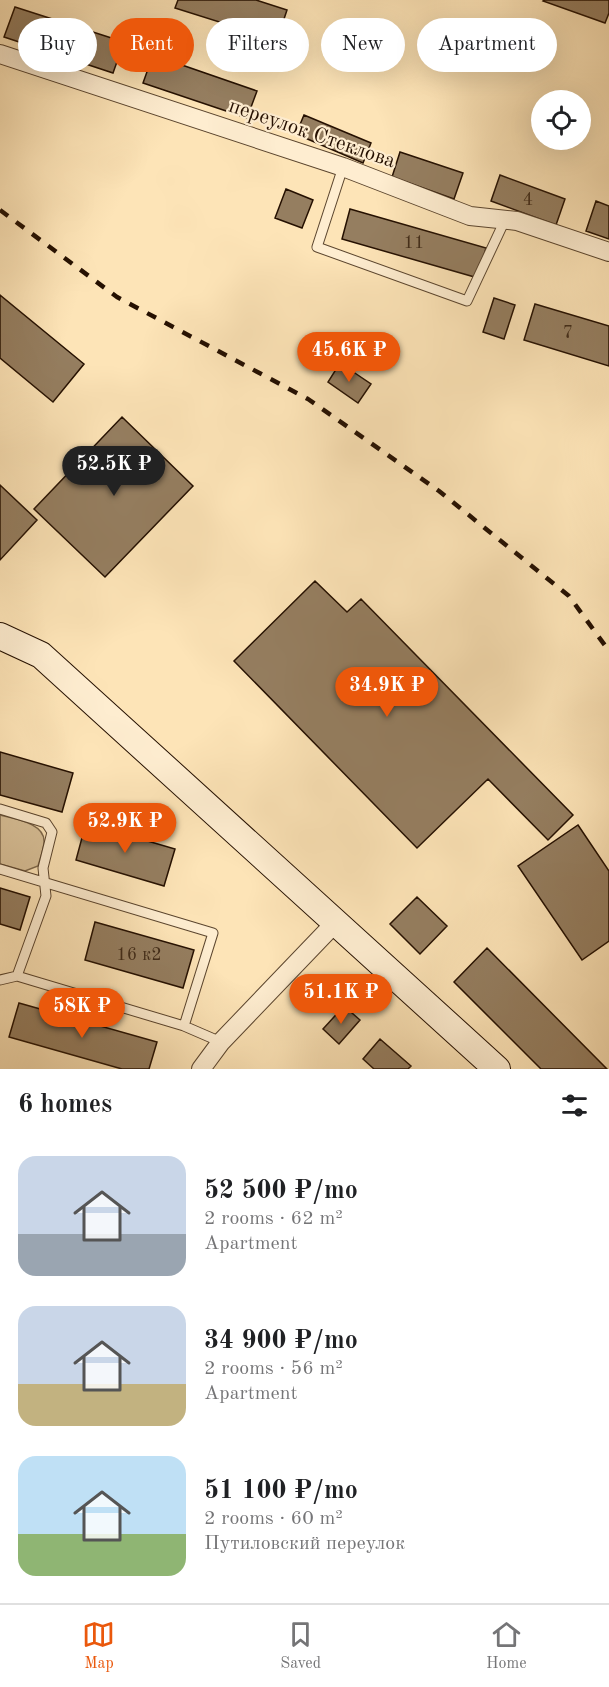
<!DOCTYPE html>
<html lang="en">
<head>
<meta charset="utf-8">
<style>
  body { margin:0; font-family:"Old Standard TT",serif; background:#f6f6f6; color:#202124; height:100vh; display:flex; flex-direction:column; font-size:22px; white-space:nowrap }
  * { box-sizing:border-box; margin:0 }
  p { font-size:20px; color:#757577 }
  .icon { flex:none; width:33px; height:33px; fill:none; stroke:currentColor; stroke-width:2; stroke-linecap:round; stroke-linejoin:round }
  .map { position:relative; height:1069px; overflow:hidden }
  .details { display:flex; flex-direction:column; background:#fff; flex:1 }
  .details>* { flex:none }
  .hud { position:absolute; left:18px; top:18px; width:573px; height:54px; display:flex; gap:12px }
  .tools { position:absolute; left:531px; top:90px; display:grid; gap:12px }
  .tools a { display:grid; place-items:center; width:60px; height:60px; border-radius:50%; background:#fff; box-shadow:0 6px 24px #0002; font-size:30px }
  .price { position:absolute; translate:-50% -51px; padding:0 14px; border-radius:21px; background:#ea580c; color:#fff; font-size:20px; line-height:39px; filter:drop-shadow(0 2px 3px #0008) }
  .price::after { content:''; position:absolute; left:50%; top:36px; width:18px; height:14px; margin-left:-9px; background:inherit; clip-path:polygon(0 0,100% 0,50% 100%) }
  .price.selected { background:#222; color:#fff }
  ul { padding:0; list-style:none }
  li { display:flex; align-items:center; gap:18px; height:150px; padding:0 18px }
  li span { display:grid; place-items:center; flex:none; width:168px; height:120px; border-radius:18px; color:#555 }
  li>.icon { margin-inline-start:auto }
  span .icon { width:72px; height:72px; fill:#fffc; stroke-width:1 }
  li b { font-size:26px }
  h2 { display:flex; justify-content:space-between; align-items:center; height:72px; padding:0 18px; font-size:26px }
  .chip { padding:0 21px; border-radius:27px; background:#fff; box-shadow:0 6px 24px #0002; font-size:21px; line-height:54px }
  .chip.selected { background:#ea580c; color:#fff }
  .tab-bar { display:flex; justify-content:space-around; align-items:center; height:84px; border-top:2px solid #e0e0e0; background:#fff; font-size:16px; color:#757577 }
  .tab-bar a { display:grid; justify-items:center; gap:3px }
  .tab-bar .selected { color:#ea580c }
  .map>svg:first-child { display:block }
  .green { fill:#d8c098; stroke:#7e684c; stroke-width:1.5 }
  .building { fill:#957e60; stroke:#251001; stroke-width:1.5 }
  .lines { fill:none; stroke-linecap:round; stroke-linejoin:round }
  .lane-casing { stroke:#5b452e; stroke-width:11 }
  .street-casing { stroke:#5b452e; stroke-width:20 }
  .secondary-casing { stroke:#251001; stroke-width:28 }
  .lane { stroke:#feedd0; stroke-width:9 }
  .street { stroke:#feedd0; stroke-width:18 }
  .secondary { stroke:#feedd0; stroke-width:26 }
  .rail { stroke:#251001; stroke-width:4.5; stroke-dasharray:10 10; stroke-linecap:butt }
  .labels { text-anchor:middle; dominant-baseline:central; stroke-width:4.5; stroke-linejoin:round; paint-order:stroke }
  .number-label { font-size:18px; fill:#412c19 }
  .street-label { font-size:21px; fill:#251001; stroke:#feedd0 }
</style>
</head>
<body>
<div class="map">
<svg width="609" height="1069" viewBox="0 0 609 1069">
  <rect width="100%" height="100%" fill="#fde4b7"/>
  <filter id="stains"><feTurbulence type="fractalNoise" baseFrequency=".00333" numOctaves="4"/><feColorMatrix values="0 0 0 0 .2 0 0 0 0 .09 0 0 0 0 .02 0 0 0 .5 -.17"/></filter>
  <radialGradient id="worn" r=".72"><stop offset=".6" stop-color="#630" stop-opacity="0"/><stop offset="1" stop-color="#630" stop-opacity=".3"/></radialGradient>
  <path class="green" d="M0,815C14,819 46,823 44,843C43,851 40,859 38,866L25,871L0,864Z"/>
  <path class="building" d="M178,0H256L287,10L277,40L175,8Z
    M544,0H609V13L605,23L543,1Z
    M15,7L124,42L113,73L4,37Z
    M153,55L257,91L247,118L143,83Z
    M304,115L371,143L363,163L296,134Z
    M400,152L463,173L454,199L392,177Z
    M500,175L565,199L556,225L491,201Z
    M286,189L313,200L302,228L275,218Z
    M596,201L609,206V239L586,231Z
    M350,209L486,248L478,278L342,239Z
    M0,295L84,364L53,402L0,358Z
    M494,298L515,305L504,339L483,332Z
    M535,304L609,326V366L524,340Z
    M340,363L371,384L358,403L328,382Z
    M122,417L193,486L105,577L34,509Z
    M0,485L37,520L0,560Z
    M315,581L347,612L361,599L573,815L548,840L488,779L417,848L234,661Z
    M0,752L73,773L62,812L0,795Z
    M86,823L175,849L164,886L76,860Z
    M578,825L609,871V941L582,960L518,866Z
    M0,888L30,897L20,930L0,924Z
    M417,897L447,926L420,954L390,924Z
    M95,922L194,950L183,988L85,960Z
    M487,948L607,1069H541L454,982Z
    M19,1003L157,1042L149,1069H122L9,1037Z
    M344,1006L360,1020L339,1044L323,1029Z
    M380,1039L411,1066L408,1069H374L363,1059Z"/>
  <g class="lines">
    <g class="lane-casing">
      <path id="lane" d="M343,167L317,247L467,301L505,220
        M0,809L46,823L52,832L43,868L46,896L17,976L0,980
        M0,869L213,933L184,1026L221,1042
        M17,976L184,1026"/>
    </g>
    <g class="street-casing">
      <path id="street" d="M0,54L343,167L470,216L517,221L609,252
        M201,1069L221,1042L336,922"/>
    </g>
    <g class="secondary-casing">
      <path id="secondary" d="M0,636L41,655L497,1069"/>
    </g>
    <use href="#lane" class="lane"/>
    <use href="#street" class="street"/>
    <use href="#secondary" class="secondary"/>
    <path class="rail" d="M0,210L117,297L308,399L439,491L569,596L609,651"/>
  </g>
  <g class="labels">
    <g class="number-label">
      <text x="528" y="200">4</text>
      <text x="414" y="243">11</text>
      <text x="568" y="333">7</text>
      <text x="139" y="955">16 к2</text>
    </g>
    <g class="street-label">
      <text transform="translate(312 134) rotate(19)">переулок Стеклова</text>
    </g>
  </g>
  <rect width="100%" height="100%" filter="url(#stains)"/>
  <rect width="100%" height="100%" fill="url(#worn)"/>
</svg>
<div class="tools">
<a><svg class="icon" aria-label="locate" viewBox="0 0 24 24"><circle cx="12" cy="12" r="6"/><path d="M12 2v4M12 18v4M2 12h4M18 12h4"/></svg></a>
</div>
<b class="price" style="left:349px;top:383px">45.6K ₽</b>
<b class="price selected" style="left:114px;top:497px">52.5K ₽</b>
<b class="price" style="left:387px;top:718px">34.9K ₽</b>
<b class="price" style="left:125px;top:854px">52.9K ₽</b>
<b class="price" style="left:341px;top:1025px">51.1K ₽</b>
<b class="price" style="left:82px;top:1039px">58K ₽</b>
<div class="hud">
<a class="chip">Buy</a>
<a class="chip selected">Rent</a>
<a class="chip">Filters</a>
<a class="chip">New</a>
<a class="chip">Apartment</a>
</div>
</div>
<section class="details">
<h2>6 homes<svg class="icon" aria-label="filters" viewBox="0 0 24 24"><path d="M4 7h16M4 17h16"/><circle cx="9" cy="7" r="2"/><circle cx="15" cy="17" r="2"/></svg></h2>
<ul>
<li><span style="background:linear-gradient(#c9d6e8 65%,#9aa5b1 0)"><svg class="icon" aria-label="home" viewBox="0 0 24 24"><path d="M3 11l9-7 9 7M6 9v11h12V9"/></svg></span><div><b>52 500 ₽/mo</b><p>2 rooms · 62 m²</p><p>Apartment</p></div></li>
<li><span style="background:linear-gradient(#c9d6e8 65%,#c2b280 0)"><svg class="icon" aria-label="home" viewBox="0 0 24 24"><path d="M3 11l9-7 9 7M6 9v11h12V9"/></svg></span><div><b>34 900 ₽/mo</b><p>2 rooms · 56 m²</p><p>Apartment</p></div></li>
<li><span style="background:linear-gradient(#bfe0f5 65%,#8fb573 0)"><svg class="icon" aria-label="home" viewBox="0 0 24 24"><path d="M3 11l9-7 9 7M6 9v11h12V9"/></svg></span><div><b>51 100 ₽/mo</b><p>2 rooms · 60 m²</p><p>Путиловский переулок</p></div></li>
</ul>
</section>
<nav class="tab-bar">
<a class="selected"><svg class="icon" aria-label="map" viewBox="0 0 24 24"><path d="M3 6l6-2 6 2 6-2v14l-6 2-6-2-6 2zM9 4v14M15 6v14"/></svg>Map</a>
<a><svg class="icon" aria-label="saved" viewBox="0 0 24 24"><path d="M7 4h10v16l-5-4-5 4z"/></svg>Saved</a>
<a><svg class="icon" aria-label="home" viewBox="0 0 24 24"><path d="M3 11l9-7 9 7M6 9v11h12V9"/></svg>Home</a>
</nav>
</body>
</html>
